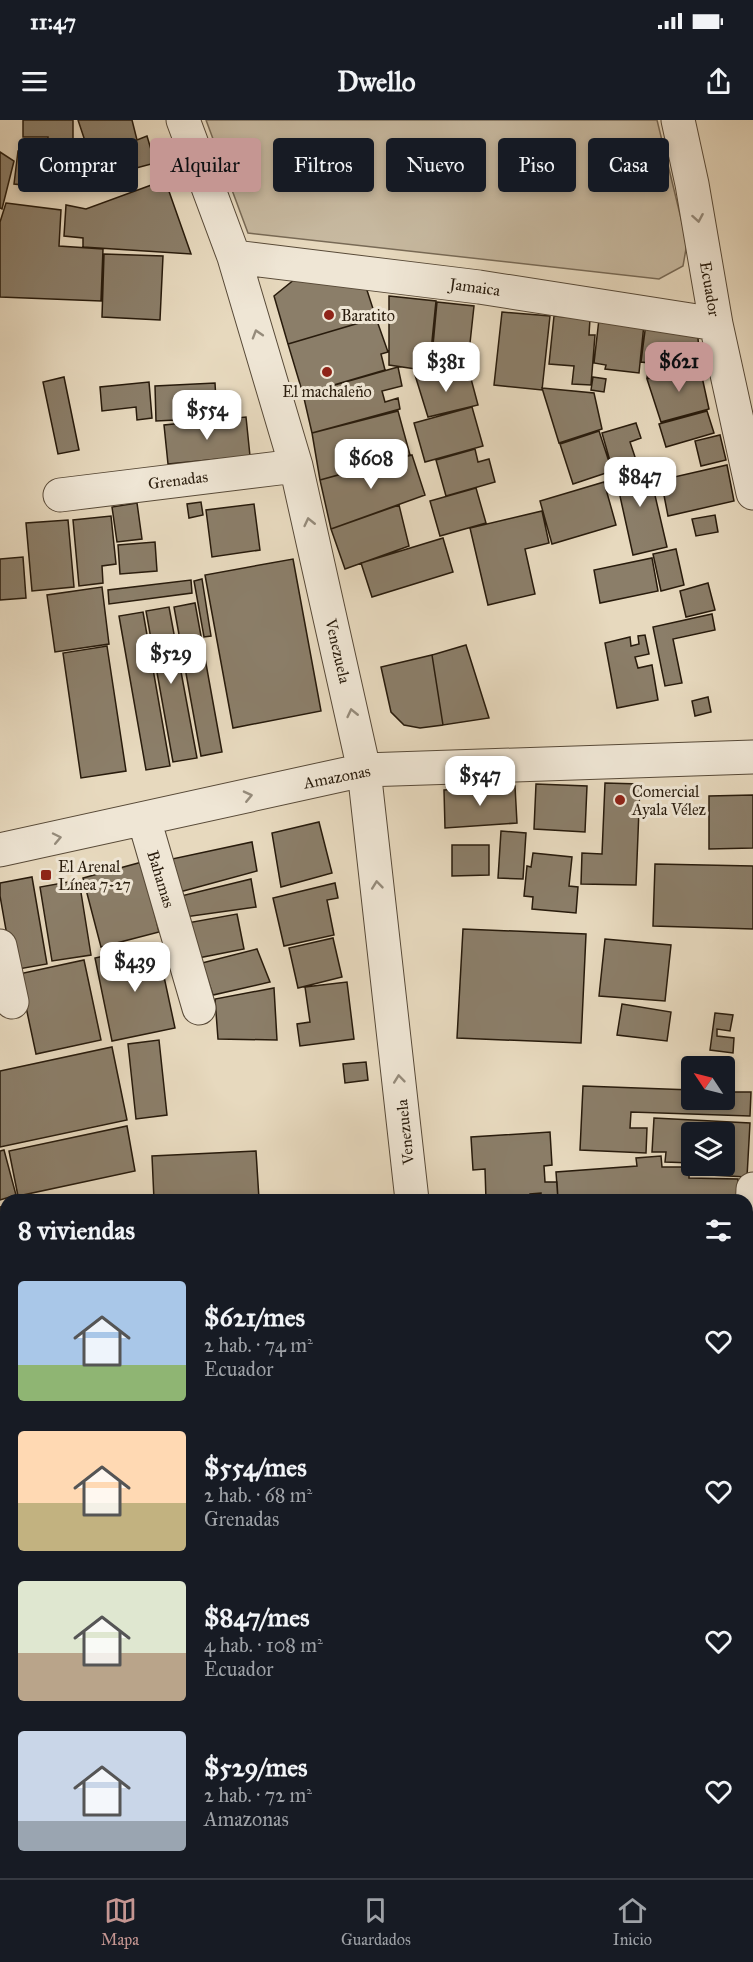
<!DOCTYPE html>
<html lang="es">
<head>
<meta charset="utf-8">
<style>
  body { margin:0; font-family:"IM FELL Great Primer",serif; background:#20242c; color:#f1f3f6; height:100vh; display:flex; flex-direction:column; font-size:22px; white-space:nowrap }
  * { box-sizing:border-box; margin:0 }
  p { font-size:20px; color:#9ea1a6 }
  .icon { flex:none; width:33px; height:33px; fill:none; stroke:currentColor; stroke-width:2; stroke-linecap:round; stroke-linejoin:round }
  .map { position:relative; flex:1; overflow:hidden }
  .drawer { position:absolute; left:0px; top:1074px; width:753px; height:684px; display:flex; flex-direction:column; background:#171b24; border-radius:18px 18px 0 0; box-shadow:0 3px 9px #0003 }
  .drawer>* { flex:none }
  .top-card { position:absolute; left:18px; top:18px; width:717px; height:54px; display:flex; gap:12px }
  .needle { width:39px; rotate:305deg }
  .controls { position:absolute; left:681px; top:936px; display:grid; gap:12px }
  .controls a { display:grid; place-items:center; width:54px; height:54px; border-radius:6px; background:#171b24; box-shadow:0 3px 9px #0003; font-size:30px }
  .price { position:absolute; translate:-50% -51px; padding:0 14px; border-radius:12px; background:#fff; color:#222; font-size:20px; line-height:39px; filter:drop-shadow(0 2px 3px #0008) }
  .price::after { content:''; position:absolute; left:50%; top:36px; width:18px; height:14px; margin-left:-9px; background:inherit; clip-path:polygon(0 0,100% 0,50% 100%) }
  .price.on { background:#c59692; color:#111 }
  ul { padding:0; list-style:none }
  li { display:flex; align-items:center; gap:18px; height:150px; padding:0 18px }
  li span { display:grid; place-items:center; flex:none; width:168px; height:120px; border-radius:6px; color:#555 }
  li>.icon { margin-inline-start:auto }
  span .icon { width:72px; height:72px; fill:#fffc; stroke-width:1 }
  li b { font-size:26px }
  h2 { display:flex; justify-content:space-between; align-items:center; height:72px; padding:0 18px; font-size:26px }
  .chip { padding:0 21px; border-radius:6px; background:#171b24; box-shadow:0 3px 9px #0003; font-size:21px; line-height:54px }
  .chip.on { background:#c59692; color:#111 }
  .status { display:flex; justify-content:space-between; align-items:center; height:42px; padding:0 30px; background:#171b24; direction:ltr }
  .status svg { height:16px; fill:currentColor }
  header { display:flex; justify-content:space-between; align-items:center; height:78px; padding:0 18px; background:#171b24; font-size:27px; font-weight:800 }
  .tab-bar { display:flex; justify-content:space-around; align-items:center; height:84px; border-top:2px solid #363941; background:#171b24; font-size:16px; color:#9ea1a6 }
  .tab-bar a { display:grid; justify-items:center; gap:3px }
  .tab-bar .on { color:#c59692 }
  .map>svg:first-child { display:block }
  .green { fill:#c7b9a0; stroke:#786a56; stroke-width:1.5 }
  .building { fill:#8b7e69; stroke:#281b0c; stroke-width:1.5 }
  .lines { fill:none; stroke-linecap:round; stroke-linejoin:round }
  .minor-casing { stroke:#584a38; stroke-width:35 }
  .major-casing { stroke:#281b0c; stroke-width:35 }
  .minor { stroke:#efe6d5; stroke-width:33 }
  .major { stroke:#e7d9be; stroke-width:33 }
  .tram { stroke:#281b0c; stroke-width:1.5 }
  .oneway { stroke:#958b7b }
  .poi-dot { fill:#8f2418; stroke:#efe6d5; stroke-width:2 }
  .labels { text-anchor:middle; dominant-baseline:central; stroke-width:6; stroke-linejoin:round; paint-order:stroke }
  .street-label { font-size:16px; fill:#281b0c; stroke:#efe6d5 }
  .poi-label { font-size:16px; fill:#281b0c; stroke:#efe6d5; text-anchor:start }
</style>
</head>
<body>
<div class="status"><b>11:47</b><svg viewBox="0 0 49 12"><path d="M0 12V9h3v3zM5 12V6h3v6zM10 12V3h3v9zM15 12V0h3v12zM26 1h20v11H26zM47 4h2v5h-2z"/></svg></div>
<header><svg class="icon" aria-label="menu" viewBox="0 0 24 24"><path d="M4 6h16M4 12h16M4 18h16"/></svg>Dwello<svg class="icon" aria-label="share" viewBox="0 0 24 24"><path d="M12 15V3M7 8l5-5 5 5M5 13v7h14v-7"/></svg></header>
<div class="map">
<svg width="753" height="1758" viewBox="0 0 753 1758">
  <rect width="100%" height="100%" fill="#e7d9be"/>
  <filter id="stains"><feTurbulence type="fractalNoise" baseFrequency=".00333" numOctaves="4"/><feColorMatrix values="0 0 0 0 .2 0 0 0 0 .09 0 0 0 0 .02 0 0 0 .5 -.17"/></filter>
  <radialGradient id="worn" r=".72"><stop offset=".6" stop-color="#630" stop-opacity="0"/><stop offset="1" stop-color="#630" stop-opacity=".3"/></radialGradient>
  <path class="green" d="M206,0H657L687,123L683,146L659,159L248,113Z
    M224,1752H473L475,1758H211Z"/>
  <path class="building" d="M23,0H73V32H47L48,17H23Z
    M78,0H132L137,20L147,16L155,43L91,60L82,28L87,27Z
    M18,31L44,34L42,50L70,53L68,70L14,64Z
    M0,32L14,41L2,89L0,88Z
    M165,60L191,134L83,127V118L64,116L66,85L86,89Z
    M6,83L61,90L59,126L103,129L101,181L0,177V102Z
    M104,134L163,136L160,200L102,197Z
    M295,159L364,161L376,198L288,224L274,176Z
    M389,176L436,181L429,251L389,245Z
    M437,182L474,186L467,251L431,247Z
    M502,192L550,196L542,270L494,265Z
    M554,196L590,199L589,215H595L591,265L572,264L574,246L549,244Z
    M376,198L388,232L381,234L385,250L303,274L288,224Z
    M599,199L644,204L639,253L605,249L606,245L594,243Z
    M646,203L697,208L700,240L647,258L649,243L641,242Z
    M699,243L709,289L661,302L647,259Z
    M398,247L402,266L382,271L385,282L398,278L400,289L312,313L303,274Z
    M415,255H470L478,285L428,297Z
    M64,257L79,330L58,334L43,262Z
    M593,257L606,259L604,272L591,270Z
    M149,262L152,298L137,300L136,287L102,291L100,267Z
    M215,263L217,298L156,301L155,266Z
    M542,268L594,273L602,309L559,323Z
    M472,287L483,326L425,342L414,303Z
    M398,291L410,335L320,360L312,313Z
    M707,291L714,313L666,327L659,304Z
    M246,297L250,336L168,344L164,305Z
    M636,303L641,318L630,322L636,340L612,348L602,313Z
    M599,311L612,351L573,364L560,324Z
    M720,315L726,340L701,346L695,321Z
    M475,329L478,342L489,339L495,362L446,376L436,340Z
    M412,335L425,375L331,409L320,360Z
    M647,341L667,427L633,435L614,349Z
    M727,345L734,381L668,396L661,360Z
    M604,362L616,405L552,424L540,381Z
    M476,368L486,403L440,416L430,381Z
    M201,382L203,395L189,398L187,384Z
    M137,383L142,419L117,422L112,387Z
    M254,384L260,430L212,437L206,390Z
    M399,385L409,426L345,449L331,409Z
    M542,391L549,423L525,429L535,474L488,485L470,408Z
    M715,395L718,412L696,416L692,399Z
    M111,396L116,444L102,446L103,463L79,466L73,400Z
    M68,400L74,467L32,471L26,403Z
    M443,418L453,452L372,477L361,443Z
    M155,422L157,451L120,454L118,425Z
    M676,429L684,465L661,471L653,434Z
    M23,437L26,478L0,480V439Z
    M652,438L658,471L600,483L594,450Z
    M293,439L321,591L233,608L205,455Z
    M202,459L211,516L204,517L194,461Z
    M191,460L192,473L109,484L108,470Z
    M708,463L715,490L686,497L680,471Z
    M102,467L109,524L55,532L47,475Z
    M195,483L222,632L201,636L174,487Z
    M169,487L197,638L173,642L146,491Z
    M143,492L170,646L146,650L119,496Z
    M712,494L715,510L673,519L682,563L665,566L653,507Z
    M645,515L649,534L635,537L638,548L652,545L658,580L617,588L605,523L630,517L631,526L639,524L638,516Z
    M466,525L489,598L443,605L432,535Z
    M107,526L126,651L81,658L63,533Z
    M432,535L443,605L420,608L404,605L391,592L381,547Z
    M708,577L711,592L695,596L692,581Z
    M605,663L640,664L636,765L581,764L582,733L602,734Z
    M536,664L587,666L585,712L534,709Z
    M515,666L517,703L445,708L444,670Z
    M753,675V728L709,729V676Z
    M319,702L332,753L281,767L272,713Z
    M501,711L526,713L523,759L498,758Z
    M252,722L257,751L176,773L172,739Z
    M452,725H489V755L452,756Z
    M533,733L572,737L569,766L578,767L576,793L532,789L533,777L524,776L527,746L531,747Z
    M142,742L159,812L101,827L83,758Z
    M655,744L753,746V809L653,806Z
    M32,757L47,844L13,850L0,776V763Z
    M251,759L256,787L185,797L181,776Z
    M79,760L91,835L52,841L40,767Z
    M335,763L338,778L327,780L334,815L284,826L273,778Z
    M237,794L244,829L193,839L187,803Z
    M463,809L586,814L581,923L457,918Z
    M333,818L342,857L298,868L289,828Z
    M605,819L671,825L665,881L599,876Z
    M157,824L175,908L112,921L95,838Z
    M257,829L270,862L213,875L202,843Z
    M84,840L101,920L36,934L19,854Z
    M347,862L354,919L300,926L297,904L310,902L305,867Z
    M274,868L277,920L218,919L215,879Z
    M622,884L671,892L667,921L617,915Z
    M715,893L733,895L730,911L717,909V916L734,918L733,933L710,930Z
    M159,920L167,995L136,999L128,924Z
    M112,927L127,1000L0,1027V951Z
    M366,942L368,960L345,963L343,944Z
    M583,966L692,970V980H724V972H751L750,996L631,992L630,1008H647L646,1033L580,1030Z
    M654,998L750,1003L747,1057L691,1054L692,1046H724V1012H692V1043L665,1042L666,1032H652Z
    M127,1006L135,1051L18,1076L9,1031Z
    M550,1012L552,1045L544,1046L545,1062H557L558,1080H541V1073L530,1074V1080H486L485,1049L473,1050L471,1017Z
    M4,1030L16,1075L0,1080V1031Z
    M256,1031L259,1079L154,1080L152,1036Z
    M661,1036L662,1047H689V1058L738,1059V1080L715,1078L703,1080H558L556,1052L637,1046L636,1038Z
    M5,1086L6,1124H0V1087Z
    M0,1128H4L6,1142V1194L0,1195Z
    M0,1270H6V1352L0,1356Z
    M747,1536L753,1569V1574L747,1575Z
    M753,1609V1642L747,1643V1610Z
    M753,1699V1736L747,1727V1700Z
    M749,1740L753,1745V1758H715L710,1753L747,1752V1742Z
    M529,1752H578L579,1753L552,1758H531Z
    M590,1752H614V1758H559Z
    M615,1752H640L641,1758H615Z
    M642,1752H688V1755L678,1758H643Z"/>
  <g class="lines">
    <g class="minor-casing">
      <path id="minor" d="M183,0L234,137L296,346L364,650L412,1080
        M678,0L692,64L716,204L753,373
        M234,137L479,167L716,204
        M60,375L296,346
        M144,699L199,888
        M0,730L364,650L753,637
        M0,826L12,882
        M747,1200L753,1069
        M747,1322L753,1384
        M747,1455L753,1454
        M747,1671L753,1670
        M503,1752L504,1758
        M144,1758L156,1752"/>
    </g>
    <g class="major-casing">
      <path id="major" d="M0,1421L6,1435
        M0,1620L6,1640
        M40,1752L41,1758
        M126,1752L128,1758"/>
    </g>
    <use href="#minor" class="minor"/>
    <use href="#major" class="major"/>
    <path class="tram" d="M0,1510L6,1524
      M0,1579L6,1594
      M65,1752L67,1758
      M91,1752L93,1758"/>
  </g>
  <defs><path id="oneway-chevron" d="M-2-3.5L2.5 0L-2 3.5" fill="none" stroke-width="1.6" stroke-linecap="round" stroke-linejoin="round" transform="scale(1.5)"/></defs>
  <g class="oneway">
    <use href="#oneway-chevron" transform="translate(698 98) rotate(80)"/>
    <use href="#oneway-chevron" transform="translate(257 214) rotate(-107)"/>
    <use href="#oneway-chevron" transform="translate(309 402) rotate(-103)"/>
    <use href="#oneway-chevron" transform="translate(352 593) rotate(-103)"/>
    <use href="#oneway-chevron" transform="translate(248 676) rotate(-13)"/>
    <use href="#oneway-chevron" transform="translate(57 718) rotate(-12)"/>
    <use href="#oneway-chevron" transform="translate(377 765) rotate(-96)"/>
    <use href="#oneway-chevron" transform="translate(399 959) rotate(-96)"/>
  </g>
  <g class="poi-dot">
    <circle cx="329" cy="195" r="6"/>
    <circle cx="327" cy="252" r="6"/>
    <circle cx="620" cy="680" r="6"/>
    <rect x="40" y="749" width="12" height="12" rx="3"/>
  </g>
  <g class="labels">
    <g class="street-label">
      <text transform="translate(475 167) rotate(8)">Jamaica</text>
      <text transform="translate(710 169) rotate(80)">Ecuador</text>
      <text transform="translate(178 360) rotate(-7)">Grenadas</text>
      <text transform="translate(338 531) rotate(77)">Venezuela</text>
      <text transform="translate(337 657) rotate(-11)">Amazonas</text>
      <text transform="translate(161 759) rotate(73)">Bahamas</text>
      <text transform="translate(405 1012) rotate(-96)">Venezuela</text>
    </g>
    <g class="poi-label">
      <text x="341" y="195">Baratito</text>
      <text x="327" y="271" text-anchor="middle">El machaleño</text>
      <text x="632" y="671">Comercial<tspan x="632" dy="18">Ayala Vélez</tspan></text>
      <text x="58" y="746">El Arenal<tspan x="58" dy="18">Línea 7-27</tspan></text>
    </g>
  </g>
  <rect width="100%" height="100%" filter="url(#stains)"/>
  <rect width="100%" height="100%" fill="url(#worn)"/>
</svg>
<div class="controls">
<a><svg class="needle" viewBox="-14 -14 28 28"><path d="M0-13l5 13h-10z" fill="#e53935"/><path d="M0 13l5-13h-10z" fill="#9ea1a6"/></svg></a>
<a><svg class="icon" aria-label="layers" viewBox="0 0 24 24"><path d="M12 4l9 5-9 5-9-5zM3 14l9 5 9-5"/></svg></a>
</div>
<b class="price" style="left:446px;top:273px">$381</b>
<b class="price on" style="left:679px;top:273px">$621</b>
<b class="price" style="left:207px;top:321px">$554</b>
<b class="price" style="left:371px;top:370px">$608</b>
<b class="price" style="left:640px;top:388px">$847</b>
<b class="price" style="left:171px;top:565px">$529</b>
<b class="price" style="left:480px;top:687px">$547</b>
<b class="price" style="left:135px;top:873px">$439</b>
<div class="top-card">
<a class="chip">Comprar</a>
<a class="chip on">Alquilar</a>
<a class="chip">Filtros</a>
<a class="chip">Nuevo</a>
<a class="chip">Piso</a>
<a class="chip">Casa</a>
</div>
<section class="drawer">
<h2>8 viviendas<svg class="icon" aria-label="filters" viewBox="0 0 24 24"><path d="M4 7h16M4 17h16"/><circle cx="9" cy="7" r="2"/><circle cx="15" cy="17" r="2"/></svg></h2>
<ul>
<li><span style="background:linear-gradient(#a9c7e8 70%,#8fb573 0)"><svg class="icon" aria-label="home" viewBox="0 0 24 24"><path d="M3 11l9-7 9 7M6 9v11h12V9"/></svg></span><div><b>$621/mes</b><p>2 hab. · 74 m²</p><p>Ecuador</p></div><svg class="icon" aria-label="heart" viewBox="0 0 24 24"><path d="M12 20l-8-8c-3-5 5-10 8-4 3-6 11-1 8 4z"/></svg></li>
<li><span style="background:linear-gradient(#ffd9b3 60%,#c2b280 0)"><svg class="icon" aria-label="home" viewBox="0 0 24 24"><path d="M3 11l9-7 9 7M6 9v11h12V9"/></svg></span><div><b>$554/mes</b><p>2 hab. · 68 m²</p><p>Grenadas</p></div><svg class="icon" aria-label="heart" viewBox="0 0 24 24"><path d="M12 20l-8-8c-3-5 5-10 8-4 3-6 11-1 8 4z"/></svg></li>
<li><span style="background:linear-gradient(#dfe7d0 60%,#b9a48a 0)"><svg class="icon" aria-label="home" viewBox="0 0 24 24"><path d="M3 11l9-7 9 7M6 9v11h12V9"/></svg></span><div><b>$847/mes</b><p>4 hab. · 108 m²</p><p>Ecuador</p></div><svg class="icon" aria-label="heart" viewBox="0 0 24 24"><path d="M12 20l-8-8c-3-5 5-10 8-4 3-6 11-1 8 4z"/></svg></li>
<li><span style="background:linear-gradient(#c9d6e8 75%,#9aa5b1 0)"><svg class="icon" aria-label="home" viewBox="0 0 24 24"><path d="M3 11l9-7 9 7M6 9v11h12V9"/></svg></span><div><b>$529/mes</b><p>2 hab. · 72 m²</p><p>Amazonas</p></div><svg class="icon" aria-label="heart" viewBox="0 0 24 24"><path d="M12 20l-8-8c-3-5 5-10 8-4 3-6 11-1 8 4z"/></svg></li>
</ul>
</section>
</div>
<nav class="tab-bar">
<a class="on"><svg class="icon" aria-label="map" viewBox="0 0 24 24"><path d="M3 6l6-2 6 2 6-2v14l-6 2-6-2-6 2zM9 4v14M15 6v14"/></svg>Mapa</a>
<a><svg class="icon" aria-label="saved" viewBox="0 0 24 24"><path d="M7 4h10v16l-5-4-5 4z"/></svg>Guardados</a>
<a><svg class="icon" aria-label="home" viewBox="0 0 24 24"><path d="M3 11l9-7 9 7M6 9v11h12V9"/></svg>Inicio</a>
</nav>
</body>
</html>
